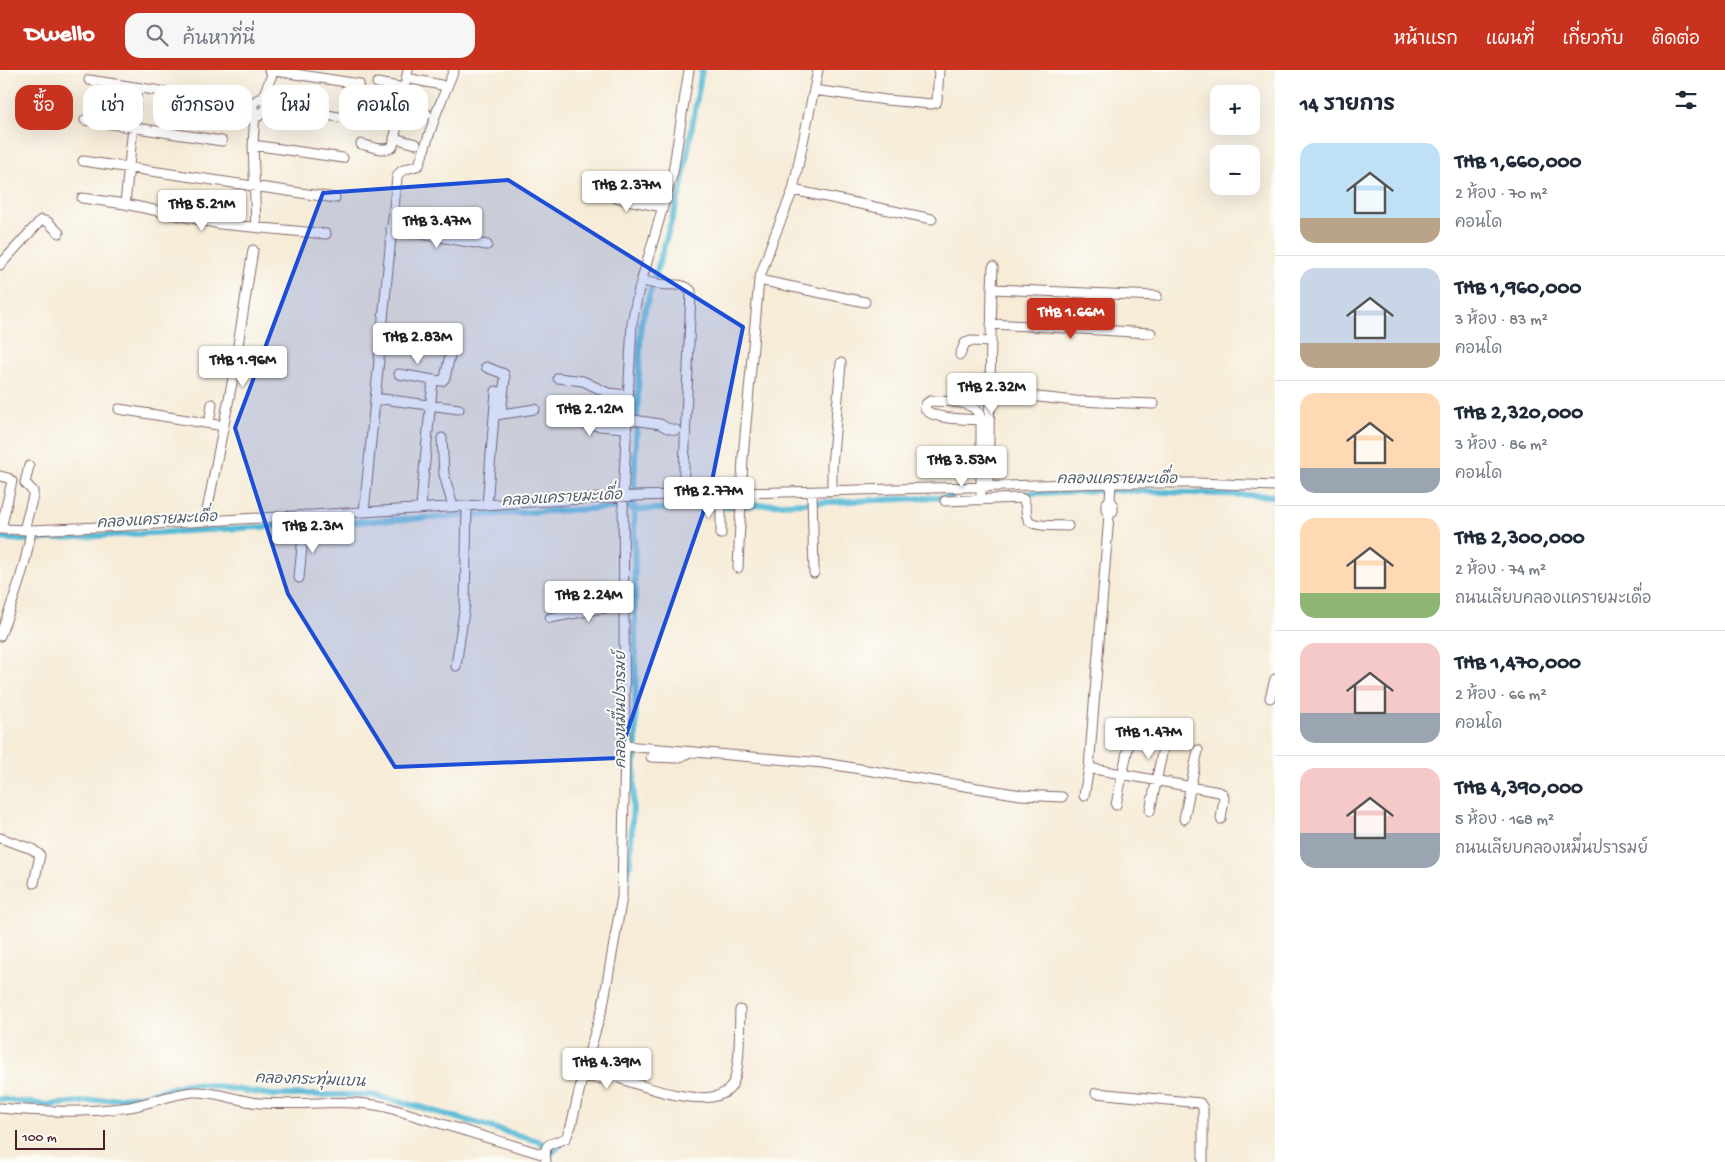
<!DOCTYPE html>
<html lang="th">
<head>
<meta charset="utf-8">
<style>
  body { margin:0; font-family:"Gochi Hand","Playpen Sans Thai",sans-serif; background:#f6f6f7; color:#1f2937; height:100vh; display:flex; flex-direction:column; font-size:19px; white-space:nowrap }
  * { box-sizing:border-box; margin:0 }
  p { font-size:16px; color:#747a83 }
  .icon { flex:none; width:28px; height:28px; fill:none; stroke:currentColor; stroke-width:2; stroke-linecap:round; stroke-linejoin:round }
  .map { position:relative; flex:1; overflow:hidden }
  .drawer { display:flex; flex-direction:column; background:#fff; width:450px }
  .drawer>* { flex:none }
  .hud { position:absolute; left:15px; top:15px; width:475px; height:45px; display:flex; gap:10px }
  .buttons { position:absolute; left:1210px; top:15px; display:grid; gap:10px }
  .buttons a { display:grid; place-items:center; width:50px; height:50px; border-radius:10px; background:#fff; box-shadow:0 5px 20px #0002; font-size:25px }
  .scale { position:absolute; left:15px; bottom:12px; width:90px; box-sizing:border-box; padding-left:5px; border:2px solid #4a1f2b; border-top:0; font-size:14px; line-height:18px; white-space:nowrap; color:#4a1f2b; -webkit-text-stroke:4px #fdfcf7; paint-order:stroke }
  .price { position:absolute; translate:-50% -42px; padding:0 11px; border-radius:5px; background:#fff; color:#222; font-size:16px; line-height:32px; filter:drop-shadow(0 1px 2px #0008) }
  .price::after { content:''; position:absolute; left:50%; top:30px; width:15px; height:11px; margin-left:-8px; background:inherit; clip-path:polygon(0 0,100% 0,50% 100%) }
  .price.selected { background:#c8321e; color:#fff }
  ul { padding:0; list-style:none }
  li { display:flex; align-items:center; gap:15px; height:125px; padding:0 25px }
  li+li { border-top:1px solid #e0e1e3 }
  li span { display:grid; place-items:center; flex:none; width:140px; height:100px; border-radius:15px; color:#555 }
  li>.icon { margin-inline-start:auto }
  span .icon { width:60px; height:60px; fill:#fffc; stroke-width:1 }
  li b { font-size:21px }
  h2 { display:flex; justify-content:space-between; align-items:center; height:60px; padding:0 25px; font-size:21px }
  .chip { padding:0 18px; border-radius:15px; background:#fff; box-shadow:0 5px 20px #0002; font-size:18px; line-height:45px }
  .chip.selected { background:#c8321e; color:#fff }
  header { display:flex; align-items:center; gap:30px; box-sizing:border-box; height:70px; padding:0 25px; background:#c8321e; color:#fff }
  header strong { font-size:24px }
  nav { display:flex; gap:28px; margin-inline-start:auto; font-size:18px }
  .search { width:350px; height:45px; background:#f6f6f7; display:flex; align-items:center; gap:12px; box-sizing:border-box; padding:0 18px; border-radius:15px; color:#747a83; font-size:19px }
  main { display:flex; flex:1; min-height:0 }
  .map>svg:first-child { display:block }
  .lines { fill:none; stroke-linecap:round; stroke-linejoin:round }
  .canal { stroke:#57b9d5; stroke-width:6 }
  .minor-casing { stroke:#866768; stroke-width:11 }
  .minor { stroke:#fff; stroke-width:9 }
  .marked { fill:#1d4ed8; fill-opacity:0.2; stroke:#1d4ed8; stroke-width:4; stroke-linejoin:round }
  .labels { text-anchor:middle; dominant-baseline:central; stroke-width:4; stroke-linejoin:round; paint-order:stroke }
  .water-label { font-size:15px; font-style:italic; fill:#4f5d6f; stroke:#fdfcf7 }
</style>
</head>
<body>
<header>
<strong>Dwello</strong>
<div class="search"><svg class="icon" aria-label="search" viewBox="0 0 24 24"><circle cx="10" cy="10" r="6"/><path d="M15 15l6 6"/></svg>ค้นหาที่นี่</div>
<nav><a>หน้าแรก</a><a>แผนที่</a><a>เกี่ยวกับ</a><a>ติดต่อ</a></nav>
</header>
<main>
<div class="map">
<svg width="1275" height="1092" viewBox="0 0 1275 1092">
  <rect width="100%" height="100%" fill="#fdfcf7"/>
  <filter id="ink" filterUnits="userSpaceOnUse"><feTurbulence type="fractalNoise" baseFrequency=".02" numOctaves="2"/><feDisplacementMap in="SourceGraphic" scale="10" xChannelSelector="R" yChannelSelector="G"/><feConvolveMatrix kernelMatrix="1 2 1 2 8 2 1 2 1" color-interpolation-filters="sRGB"/></filter>
  <filter id="wash" filterUnits="userSpaceOnUse"><feTurbulence type="fractalNoise" baseFrequency=".0096" numOctaves="4" result="noise"/><feDisplacementMap in="SourceGraphic" scale="20" xChannelSelector="R" yChannelSelector="G"/><feGaussianBlur stdDeviation="1.12" result="paint"/><feColorMatrix in="noise" values="0 0 0 0 0 0 0 0 0 0 0 0 0 0 0 0 0 1.4 0 .05"/><feComposite in="paint" operator="in"/></filter>
  <g filter="url(#wash)">
    <rect width="100%" height="100%" fill="#f6ecd8"/>
    <g class="lines">
      <path class="canal" d="M1014,424L1109,420L1275,426
        M0,468L23,470L627,437L634,440L952,427
        M625,818L630,792L636,673L634,416L641,254L681,119L702,0
        M0,1029L48,1035L141,1026L187,1014L207,1015L273,1025H372L420,1037L538,1071L549,1079
        M549,1092L548,1087L565,1070"/>
    </g>
  </g>
  <g filter="url(#ink)">
    <g class="lines">
      <g class="minor-casing">
        <path id="minor" d="M269,0L359,14
          M406,8L441,15
          M89,10L252,35
          M377,13L404,18
          M814,20L886,30L932,34L936,33L937,30L939,0
          M258,29H262L267,35L266,39L259,46L253,39L252,35Z
          M262,29L274,0
          M267,35L351,49
          M400,39L427,44
          M255,42L253,75L256,157
          M360,45L398,53
          M85,50L222,71
          M394,68L416,74
          M361,74C370,76 385,83 393,76L408,0
          M253,75L343,88
          M83,91L335,128
          M793,120L932,149
          M597,122L622,129L663,137
          M82,128L125,134L220,154L326,164
          M125,134L137,18
          M391,159L487,175
          M0,195L41,150L48,152L59,163
          M642,210C647,212 653,214 658,214C669,216 684,212 691,221L683,425
          M759,210L865,232
          M992,219L993,197
          M991,254L1151,263
          M960,285L965,273L971,271L991,272
          M486,297L504,304L505,309L501,343
          M399,304L433,310
          M558,308L583,311L608,323L627,325
          M990,322L1076,331L1154,334
          M375,328L459,339
          M119,339L224,356
          M496,345L535,339
          M557,349L599,356L626,358
          M627,349L660,354L667,358L676,360
          M209,353L212,334
          M442,368L444,404L453,437
          M0,406L8,408L12,411L1,459
          M988,417L992,219L1157,226
          M832,421V396L841,293
          M812,422L814,503
          M721,424V464
          M981,430V350C978,329 947,332 930,331L926,334L925,339C933,350 968,349 981,350
          M945,431L1020,428L1023,429C1027,435 1025,442 1028,449C1032,458 1060,455 1068,456
          M487,435L496,321
          M421,438L423,411L433,310L442,311L445,308L450,285
          M364,442L397,107C401,97 411,99 419,95L437,41L454,0
          M1109,445L1113,441V434L1110,430L1111,413
          M205,451L232,313L253,180
          M0,459L31,460L122,456L636,426L1111,413H1196L1275,416
          M24,460L33,426V421L25,413L29,396
          M303,464L345,462
          M738,498L743,387L759,210L771,175L793,120L818,0
          M299,508L305,445
          M550,548L624,534
          M0,566C13,531 26,497 31,460
          M456,596L465,534L467,436
          M1270,628L1275,609
          M625,676L823,693L1021,725L1062,727
          M651,687L678,688L690,682
          M1089,698L1219,722L1223,724L1224,729L1221,749
          M1084,726L1089,698L1109,445L1106,440V434L1110,430
          M1116,735L1130,668
          M1150,741L1164,674
          M1184,749L1198,680
          M0,768L32,779L40,785L34,813
          M585,996C613,1005 713,1049 732,1015C741,999 739,959 740,940
          M582,1007L607,1009L614,1006
          M1096,1023L1200,1033L1203,1038V1092
          M0,1038C43,1042 87,1043 130,1037C151,1033 171,1024 193,1022C216,1021 237,1031 260,1033C302,1036 345,1028 386,1037L545,1085
          M546,1092C543,1069 551,1076 566,1068L571,1056L585,996L603,936L622,827L625,676L623,427L632,253L638,223L673,102L689,0"/>
      </g>
      <use href="#minor" class="minor"/>
    </g>
  </g>
  <path class="marked" d="M508,110L743,257L709,426L618,688L395,697L288,524L235,358L323,123Z"/>
  <g class="labels">
    <g class="water-label">
      <text x="1117" y="410">คลองแครายมะเดื่อ</text>
      <text transform="translate(562 429) rotate(-3)">คลองแครายมะเดื่อ</text>
      <text transform="translate(157 451) rotate(-3)">คลองแครายมะเดื่อ</text>
      <text transform="translate(622 640) rotate(-90)">คลองหมื่นปรารมย์</text>
      <text transform="translate(310 1011) rotate(2)">คลองกระทุ่มแบน</text>
    </g>
  </g>
</svg>
<div class="buttons">
<a>+</a>
<a>−</a>
</div>
<div class="scale">100 m</div>
<b class="price" style="left:627px;top:143px">THB 2.37M</b>
<b class="price" style="left:202px;top:162px">THB 5.21M</b>
<b class="price" style="left:437px;top:179px">THB 3.47M</b>
<b class="price selected" style="left:1071px;top:270px">THB 1.66M</b>
<b class="price" style="left:418px;top:295px">THB 2.83M</b>
<b class="price" style="left:243px;top:318px">THB 1.96M</b>
<b class="price" style="left:992px;top:345px">THB 2.32M</b>
<b class="price" style="left:590px;top:367px">THB 2.12M</b>
<b class="price" style="left:962px;top:418px">THB 3.53M</b>
<b class="price" style="left:709px;top:449px">THB 2.77M</b>
<b class="price" style="left:313px;top:484px">THB 2.3M</b>
<b class="price" style="left:589px;top:553px">THB 2.24M</b>
<b class="price" style="left:1149px;top:690px">THB 1.47M</b>
<b class="price" style="left:607px;top:1020px">THB 4.39M</b>
<div class="hud">
<a class="chip selected">ซื้อ</a>
<a class="chip">เช่า</a>
<a class="chip">ตัวกรอง</a>
<a class="chip">ใหม่</a>
<a class="chip">คอนโด</a>
</div>
</div>
<section class="drawer">
<h2>14 รายการ<svg class="icon" aria-label="filters" viewBox="0 0 24 24"><path d="M4 7h16M4 17h16"/><circle cx="9" cy="7" r="2"/><circle cx="15" cy="17" r="2"/></svg></h2>
<ul>
<li><span style="background:linear-gradient(#bfe0f5 75%,#b9a48a 0)"><svg class="icon" aria-label="home" viewBox="0 0 24 24"><path d="M3 11l9-7 9 7M6 9v11h12V9"/></svg></span><div><b>THB 1,660,000</b><p>2 ห้อง · 70 m²</p><p>คอนโด</p></div></li>
<li><span style="background:linear-gradient(#c9d6e8 75%,#b9a48a 0)"><svg class="icon" aria-label="home" viewBox="0 0 24 24"><path d="M3 11l9-7 9 7M6 9v11h12V9"/></svg></span><div><b>THB 1,960,000</b><p>3 ห้อง · 83 m²</p><p>คอนโด</p></div></li>
<li><span style="background:linear-gradient(#ffd9b3 75%,#9aa5b1 0)"><svg class="icon" aria-label="home" viewBox="0 0 24 24"><path d="M3 11l9-7 9 7M6 9v11h12V9"/></svg></span><div><b>THB 2,320,000</b><p>3 ห้อง · 86 m²</p><p>คอนโด</p></div></li>
<li><span style="background:linear-gradient(#ffd9b3 75%,#8fb573 0)"><svg class="icon" aria-label="home" viewBox="0 0 24 24"><path d="M3 11l9-7 9 7M6 9v11h12V9"/></svg></span><div><b>THB 2,300,000</b><p>2 ห้อง · 74 m²</p><p>ถนนเลียบคลองแครายมะเดื่อ</p></div></li>
<li><span style="background:linear-gradient(#f6c9c9 70%,#9aa5b1 0)"><svg class="icon" aria-label="home" viewBox="0 0 24 24"><path d="M3 11l9-7 9 7M6 9v11h12V9"/></svg></span><div><b>THB 1,470,000</b><p>2 ห้อง · 66 m²</p><p>คอนโด</p></div></li>
<li><span style="background:linear-gradient(#f6c9c9 65%,#9aa5b1 0)"><svg class="icon" aria-label="home" viewBox="0 0 24 24"><path d="M3 11l9-7 9 7M6 9v11h12V9"/></svg></span><div><b>THB 4,390,000</b><p>5 ห้อง · 168 m²</p><p>ถนนเลียบคลองหมื่นปรารมย์</p></div></li>
</ul>
</section>
</main>
</body>
</html>
